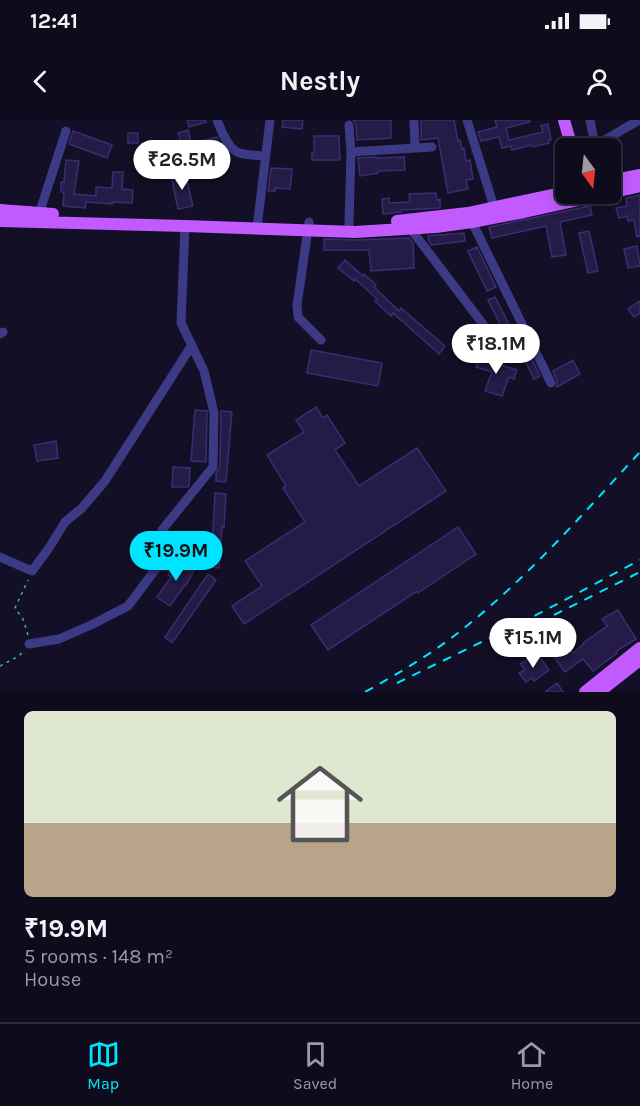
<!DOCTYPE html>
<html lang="en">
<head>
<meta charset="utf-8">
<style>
  body { margin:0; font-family:Karla,sans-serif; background:#1c1929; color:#f1f3f6; height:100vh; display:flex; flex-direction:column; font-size:22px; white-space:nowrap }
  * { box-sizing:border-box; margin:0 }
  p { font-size:20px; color:#9b9ba3 }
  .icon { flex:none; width:33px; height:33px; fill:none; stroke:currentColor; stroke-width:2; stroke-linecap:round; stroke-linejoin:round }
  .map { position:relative; height:572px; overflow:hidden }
  .panel { display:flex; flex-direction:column; background:#0e0b1c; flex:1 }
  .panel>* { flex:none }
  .needle { width:39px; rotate:165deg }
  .buttons { position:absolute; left:555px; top:18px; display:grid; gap:12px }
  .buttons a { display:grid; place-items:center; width:66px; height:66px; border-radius:9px; background:#0e0b1c; box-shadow:0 3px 15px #0003,0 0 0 2px #2e2b3b; font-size:30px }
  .price { position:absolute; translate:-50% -51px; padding:0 14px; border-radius:21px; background:#fff; color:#222; font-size:20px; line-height:39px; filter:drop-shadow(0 2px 3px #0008) }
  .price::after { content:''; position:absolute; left:50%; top:36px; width:18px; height:14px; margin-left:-9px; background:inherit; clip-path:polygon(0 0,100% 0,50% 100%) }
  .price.active { background:#00e5ff; color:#111 }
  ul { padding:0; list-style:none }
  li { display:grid; align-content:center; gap:12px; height:318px; padding:0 24px }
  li+li { border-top:2px solid #2e2b3b }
  li span { display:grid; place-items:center; height:186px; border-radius:9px; color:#555 }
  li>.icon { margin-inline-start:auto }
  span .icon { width:108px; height:108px; fill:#fffc; stroke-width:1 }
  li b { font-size:26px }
  .status { display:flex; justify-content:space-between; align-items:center; height:42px; padding:0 30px; background:#0e0b1c; direction:ltr }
  .status svg { height:16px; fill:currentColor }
  header { display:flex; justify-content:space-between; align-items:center; height:78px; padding:0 24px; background:#0e0b1c; font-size:27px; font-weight:700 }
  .dock { display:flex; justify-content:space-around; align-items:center; height:84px; border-top:2px solid #2e2b3b; background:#0e0b1c; font-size:16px; color:#9b9ba3 }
  .dock a { display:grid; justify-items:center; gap:3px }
  .dock .active { color:#00e5ff }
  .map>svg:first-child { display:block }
  .building { fill:#241b47; stroke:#3b2d73; stroke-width:1.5 }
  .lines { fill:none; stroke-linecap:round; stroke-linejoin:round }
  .path { stroke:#2fb8b0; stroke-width:1.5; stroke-dasharray:3 4.5; stroke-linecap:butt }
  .minor { stroke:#3d3a85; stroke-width:9 }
  .major { stroke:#c25bff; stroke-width:12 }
  .rail { stroke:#00e5ff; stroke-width:2; stroke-dasharray:9 8; stroke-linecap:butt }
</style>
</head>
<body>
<div class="status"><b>12:41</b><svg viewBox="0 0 49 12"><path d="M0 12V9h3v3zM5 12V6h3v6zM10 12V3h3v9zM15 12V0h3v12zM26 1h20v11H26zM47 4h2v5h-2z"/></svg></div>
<header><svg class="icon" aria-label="back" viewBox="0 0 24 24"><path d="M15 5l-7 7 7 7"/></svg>Nestly<svg class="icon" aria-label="person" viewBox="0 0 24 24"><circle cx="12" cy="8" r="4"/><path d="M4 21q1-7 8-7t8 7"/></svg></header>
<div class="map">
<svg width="640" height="572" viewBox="0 0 640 572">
  <rect width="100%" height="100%" fill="#130f26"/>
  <path class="building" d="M187,0H206V2L189,7Z
    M283,0H303L302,9L282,7Z
    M353,0H391V18L357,20L356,4Z
    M421,0H454L458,21L460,20L462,29L464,28L466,41L470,40L473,59L466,60L468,69L448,73L438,18L421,20Z
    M495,0H529L530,2L506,8L509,20L543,12L541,6L548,4L551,20H548L549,23L533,27L532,25L512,30L511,26L502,28L499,17L481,21L478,12L497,7Z
    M188,10L193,29L184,32L178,13Z
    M73,11L112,25L107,38L69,24Z
    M128,13H138V23H128Z
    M314,16H339L340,40H312V33H314Z
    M217,17L220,29L196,36L193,23Z
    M376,37V38L404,37L405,50L378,51V53L360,56L358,38Z
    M66,40L79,41L74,74L96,76V67L112,68L113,52H123L122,69L133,70L132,83L112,82V84L86,82L85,88L63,86L64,72H61V62H64Z
    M271,48L292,49L290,69L275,68V71H268Z
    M185,52L193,86L178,89L171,55Z
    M436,73L437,80L440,79V88L401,90V92L383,94L382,79L389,78V83L410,82L409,74Z
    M640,75V116L637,117L634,100L628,101L627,96L619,98L616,88L627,86L626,78Z
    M590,86L592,95L560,102L566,135L552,137L546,106L492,118L489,107Z
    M589,111L598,151L588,153L579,113Z
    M464,113L465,121L431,125L429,121L428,116Z
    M409,118L413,123L414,148L371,151L369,130H324V119L356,120Z
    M637,126L640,146L628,148L624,129Z
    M477,127L496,167L487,171L468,131Z
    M345,140L363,156L364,154L376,165L374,167L399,191L401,188L445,226L439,234L393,193L391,196L375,181L377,179L355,159L354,161L338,148Z
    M495,177L513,212L506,216L488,180Z
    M640,181V193L634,197L628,189Z
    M521,217L540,256L534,259L515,220Z
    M311,230L382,243L378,266L307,253Z
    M479,237L499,242L498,244L517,250L514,259L509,257L502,276L485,271L492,252L476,247Z
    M573,240L580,254L557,267V261L553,251Z
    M316,287L323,298L327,295L345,323L335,330L359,366L417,328L446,371L244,504L232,486L262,466L245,441L305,402L283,368L286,366L267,335L304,312L296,300Z
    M195,290L207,291V294L206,342L191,341Z
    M221,291L232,292L226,362L216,361V353L220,347Z
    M56,321L58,338L37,341L34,325Z
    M173,347L190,348L189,365L188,367H172Z
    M215,373L226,374L224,407L222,406L219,448L211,447Z
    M458,407L476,434L418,473L417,471L328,530L311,505Z
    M177,439L195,449L186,465H185L170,486L157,477L171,457L168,455Z
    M208,454L216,460L172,523L165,517Z
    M618,490L636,519L616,531L617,533L593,551L583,539L565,552L550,531L565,521L573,533L584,524L583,523L607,506L602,499Z
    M540,537L549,550L534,561L532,558L526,562L519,553L525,550L520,544L530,538L533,542Z
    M557,563L563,572H545Z"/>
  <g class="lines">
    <path class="path" d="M28,515L23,499L15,488L28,460
      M0,546L19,536L24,530"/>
    <path class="minor" d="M217,0C221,10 227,27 237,32C245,36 257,35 266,36
      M414,0L415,28
      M467,0L494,87
      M590,0L595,26
      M349,5L351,32L349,104
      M591,28L639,0
      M351,32L432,27
      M38,97L66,11
      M309,102L297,185L298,197L321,220
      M472,102L551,263
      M257,108L270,0
      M410,108L498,224
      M0,214L3,212
      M0,437L32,451L49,428L65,402L82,388L105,361L192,225
      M29,524L59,519L91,505L128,486L158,446L162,410L213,347L214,293L204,251L181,203L185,106"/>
    <path class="major" d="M564,0L572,28
      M610,61L640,55
      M610,73L640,66
      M0,90L53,94
      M0,101L185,106L355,112L436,107L472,102L524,92L606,74
      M397,101L468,93L566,72
      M585,572L640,528
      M599,572L640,540"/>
    <path class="rail" d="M554,495L640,452
      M397,563L525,501L640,440
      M365,572C396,555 426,537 454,516C523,463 581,396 640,332"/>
  </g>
</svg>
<div class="buttons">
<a><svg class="needle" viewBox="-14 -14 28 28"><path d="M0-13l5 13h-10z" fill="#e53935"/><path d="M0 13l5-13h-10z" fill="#9b9ba3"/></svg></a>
</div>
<b class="price" style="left:182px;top:71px">₹26.5M</b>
<b class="price" style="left:496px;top:255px">₹18.1M</b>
<b class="price active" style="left:176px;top:462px">₹19.9M</b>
<b class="price" style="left:533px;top:549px">₹15.1M</b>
</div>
<section class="panel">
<ul>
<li><span style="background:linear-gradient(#dfe7d0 60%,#b9a48a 0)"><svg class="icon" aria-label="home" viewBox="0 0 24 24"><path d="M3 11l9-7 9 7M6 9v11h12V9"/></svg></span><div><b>₹19.9M</b><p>5 rooms · 148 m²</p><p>House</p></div></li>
</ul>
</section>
<nav class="dock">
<a class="active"><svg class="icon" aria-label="map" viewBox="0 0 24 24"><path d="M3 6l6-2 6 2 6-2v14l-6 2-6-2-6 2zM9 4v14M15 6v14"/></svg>Map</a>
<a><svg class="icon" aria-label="saved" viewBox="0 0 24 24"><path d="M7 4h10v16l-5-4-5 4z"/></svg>Saved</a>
<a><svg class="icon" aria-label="home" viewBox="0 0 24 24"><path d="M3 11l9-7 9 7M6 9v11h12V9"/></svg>Home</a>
</nav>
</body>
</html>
